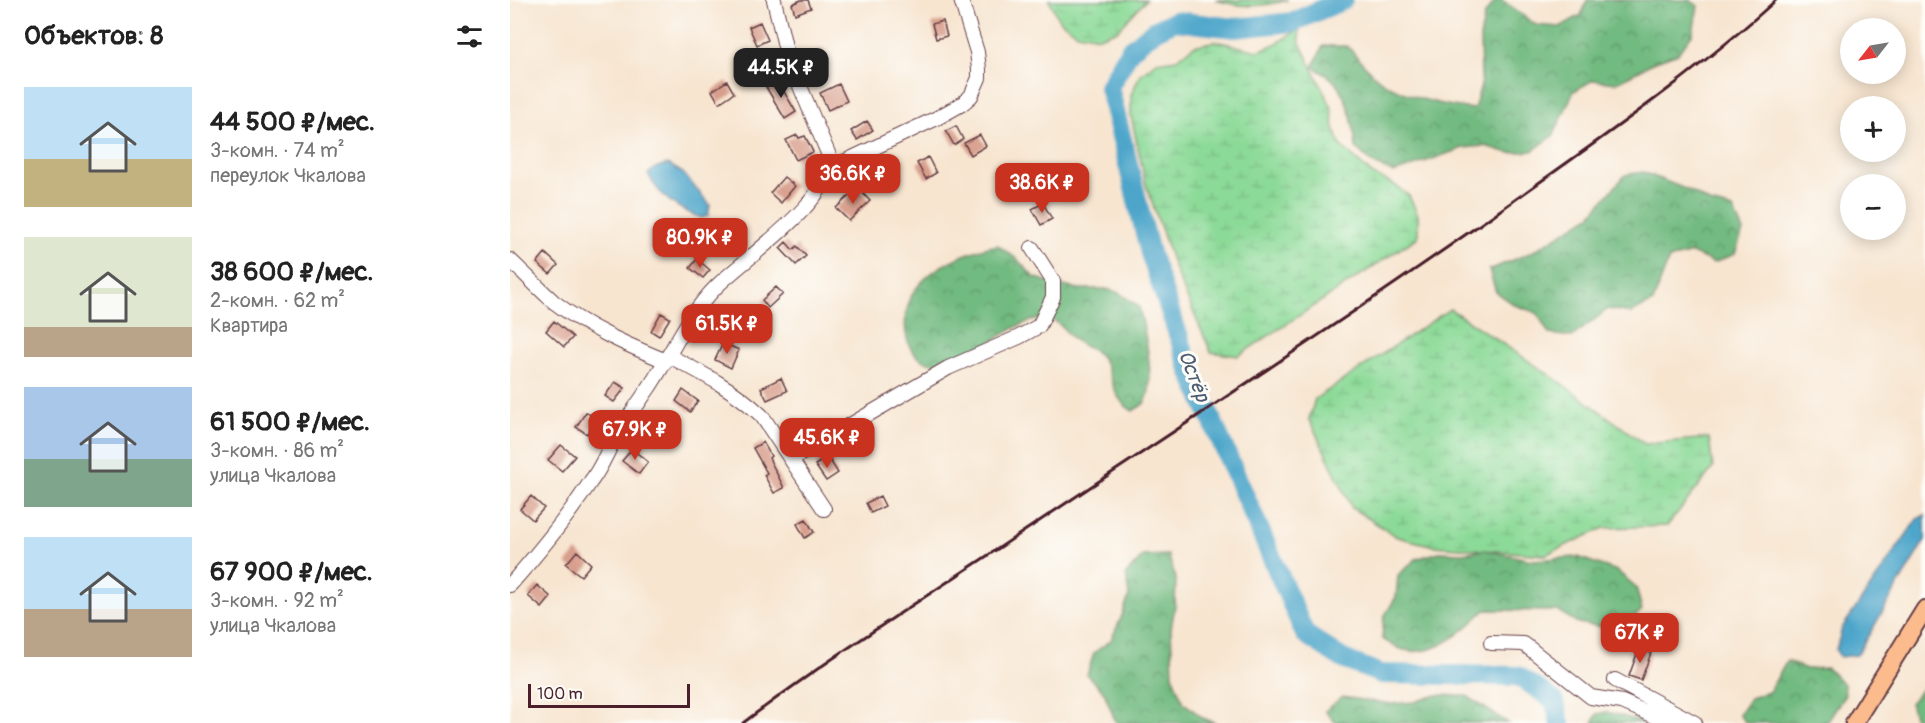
<!DOCTYPE html>
<html lang="ru">
<head>
<meta charset="utf-8">
<style>
  body { margin:0; font-family:Pangolin,sans-serif; background:#f2f2f2; color:#222; height:100vh; display:flex; flex-direction:column; font-size:22px; white-space:nowrap }
  * { box-sizing:border-box; margin:0 }
  p { font-size:20px; color:#767676 }
  .icon { flex:none; width:33px; height:33px; fill:none; stroke:currentColor; stroke-width:2; stroke-linecap:round; stroke-linejoin:round }
  .map { position:relative; flex:1; overflow:hidden }
  .drawer { display:flex; flex-direction:column; background:#fff; width:510px }
  .drawer>* { flex:none }
  .needle { width:39px; rotate:239deg }
  .tools { position:absolute; left:1330px; top:18px; display:grid; gap:12px }
  .tools a { display:grid; place-items:center; width:66px; height:66px; border-radius:50%; background:#fff; box-shadow:0 3px 15px #0003; font-size:30px }
  .scale { position:absolute; left:18px; bottom:15px; width:162px; box-sizing:border-box; padding-left:6px; border:3px solid #4a1f2b; border-top:0; font-size:16px; line-height:21px; white-space:nowrap; color:#4a1f2b; -webkit-text-stroke:4px #fdfcf7; paint-order:stroke }
  .price { position:absolute; translate:-50% -51px; padding:0 14px; border-radius:12px; background:#c8321e; color:#fff; font-size:20px; line-height:39px; filter:drop-shadow(0 2px 3px #0008) }
  .price::after { content:''; position:absolute; left:50%; top:36px; width:18px; height:14px; margin-left:-9px; background:inherit; clip-path:polygon(0 0,100% 0,50% 100%) }
  .price.current { background:#222; color:#fff }
  ul { padding:0; list-style:none }
  li { display:flex; align-items:center; gap:18px; height:150px; padding:0 24px }
  li span { display:grid; place-items:center; flex:none; width:168px; height:120px; border-radius:0px; color:#555 }
  li>.icon { margin-inline-start:auto }
  span .icon { width:72px; height:72px; fill:#fffc; stroke-width:1 }
  li b { font-size:26px }
  h2 { display:flex; justify-content:space-between; align-items:center; height:72px; padding:0 24px; font-size:26px }
  main { display:flex; flex:1; min-height:0 }
  .map>svg:first-child { display:block }
  .forest { fill:url(#forest-crowns); stroke:#5e6c56; stroke-width:1.5 }
  .wetland { fill:url(#wetland-marsh); stroke:#6b7c62; stroke-width:1.5 }
  .water { fill:#4da6ca; stroke:#4c627a; stroke-width:1.5 }
  .lines { fill:none; stroke-linecap:round; stroke-linejoin:round }
  .river { stroke:#4da6ca; stroke-width:20 }
  .building { fill:#d89e8c }
  .minor-casing { stroke:#643d44; stroke-width:16 }
  .major-casing { stroke:#643d44; stroke-width:20 }
  .minor { stroke:#fff; stroke-width:14 }
  .major { stroke:#fbbb8d; stroke-width:16 }
  .rail { stroke:#4a1f2b; stroke-width:3 }
  .labels { text-anchor:middle; dominant-baseline:central; stroke-width:6; stroke-linejoin:round; paint-order:stroke }
  .water-label { font-size:20px; font-style:italic; fill:#4b5c73; stroke:#fdfcf7 }
</style>
</head>
<body>
<main>
<section class="drawer">
<h2>Объектов: 8<svg class="icon" aria-label="filters" viewBox="0 0 24 24"><path d="M4 7h16M4 17h16"/><circle cx="9" cy="7" r="2"/><circle cx="15" cy="17" r="2"/></svg></h2>
<ul>
<li><span style="background:linear-gradient(#bfe0f5 60%,#c2b280 0)"><svg class="icon" aria-label="home" viewBox="0 0 24 24"><path d="M3 11l9-7 9 7M6 9v11h12V9"/></svg></span><div><b>44 500 ₽/мес.</b><p>3-комн. · 74 m²</p><p>переулок Чкалова</p></div></li>
<li><span style="background:linear-gradient(#dfe7d0 75%,#b9a48a 0)"><svg class="icon" aria-label="home" viewBox="0 0 24 24"><path d="M3 11l9-7 9 7M6 9v11h12V9"/></svg></span><div><b>38 600 ₽/мес.</b><p>2-комн. · 62 m²</p><p>Квартира</p></div></li>
<li><span style="background:linear-gradient(#a9c7e8 60%,#7fa58c 0)"><svg class="icon" aria-label="home" viewBox="0 0 24 24"><path d="M3 11l9-7 9 7M6 9v11h12V9"/></svg></span><div><b>61 500 ₽/мес.</b><p>3-комн. · 86 m²</p><p>улица Чкалова</p></div></li>
<li><span style="background:linear-gradient(#bfe0f5 60%,#b9a48a 0)"><svg class="icon" aria-label="home" viewBox="0 0 24 24"><path d="M3 11l9-7 9 7M6 9v11h12V9"/></svg></span><div><b>67 900 ₽/мес.</b><p>3-комн. · 92 m²</p><p>улица Чкалова</p></div></li>
</ul>
</section>
<div class="map">
<svg width="1415" height="723" viewBox="0 0 1415 723">
  <defs>
    <pattern id="forest-crowns" width="20" height="18" patternUnits="userSpaceOnUse" patternTransform="scale(1.5)"><rect width="20" height="18" fill="#71ba80"/><path d="M2 6a3 3 0 1 1 6 0M12 15a3 3 0 1 1 6 0" fill="none" stroke="#5f9769"/></pattern>
    <pattern id="wetland-marsh" width="20" height="14" patternUnits="userSpaceOnUse" patternTransform="scale(1.5)"><rect width="20" height="14" fill="#8cda98"/><path d="M1 5h8M5 5V1M11 12h8M15 12V8" fill="none" stroke="#7abb83"/></pattern>
  </defs>
  <rect width="100%" height="100%" fill="#fdfcf7"/>
  <filter id="ink" filterUnits="userSpaceOnUse"><feTurbulence type="fractalNoise" baseFrequency=".0167" numOctaves="2"/><feDisplacementMap in="SourceGraphic" scale="12" xChannelSelector="R" yChannelSelector="G"/><feConvolveMatrix kernelMatrix="1 2 1 2 8 2 1 2 1" color-interpolation-filters="sRGB"/></filter>
  <filter id="wash" filterUnits="userSpaceOnUse"><feTurbulence type="fractalNoise" baseFrequency=".008" numOctaves="4" result="noise"/><feDisplacementMap in="SourceGraphic" scale="24" xChannelSelector="R" yChannelSelector="G"/><feGaussianBlur stdDeviation="1.35" result="paint"/><feColorMatrix in="noise" values="0 0 0 0 0 0 0 0 0 0 0 0 0 0 0 0 0 1.4 0 .05"/><feComposite in="paint" operator="in"/></filter>
  <g filter="url(#wash)">
    <rect width="100%" height="100%" fill="#f7e5d0"/>
    <path class="forest" d="M986,0H992L1026,25L1050,27L1071,15L1077,0H1180L1188,6L1183,33L1168,53L1146,61L1106,83L1083,80L1064,91L1043,136L1022,151L999,153L975,146L953,148L884,173L862,163L846,148C844,125 839,98 823,80C818,75 809,71 803,67L813,46H837C848,57 858,71 870,80C894,97 935,106 964,109L971,85L970,37L975,14Z
      M1133,172L1180,191L1200,203L1223,209L1233,231L1225,254L1204,263L1182,253L1159,259L1143,302L1121,313L1098,309L1062,337L1039,334L1027,313L1005,305L986,292L979,270L1022,252L1080,216L1115,175Z
      M488,245L508,260L524,277L547,285L570,289H597L609,293L629,307C634,328 647,384 635,402C632,406 627,408 623,411C601,399 604,377 592,358C585,348 574,348 566,341C559,336 553,326 546,322C518,307 472,353 447,361C441,363 435,363 429,363C388,365 389,308 408,286C429,262 459,251 488,245Z
      M975,550L1022,560L1068,557L1107,571L1126,587L1132,610L1115,625L1092,627L1068,623L1048,611L975,610C954,630 926,658 894,650C886,648 879,643 872,639L874,617L886,597L888,575L906,559L929,552L952,553Z
      M658,555L666,578L665,605L661,629L663,677L673,702L693,718L706,723H606L594,692L577,675L584,653L601,640L611,618L619,596L616,574L633,556Z
      M1277,661L1296,669L1317,668L1334,684L1335,694L1317,723H1236L1229,715L1240,698L1259,692Z
      M1415,686V723H1406L1400,703Z
      M926,695L957,696L998,723H826L815,711L832,697L882,704L905,702Z
      M1097,712L1137,723H1083L1087,714Z"/>
    <path class="wetland" d="M539,0H636L608,30L589,37L567,33L549,20Z
      M706,0H778C753,7 731,8 706,0Z
      M789,29L790,43L821,106L824,128L831,146L863,175L883,184L899,196L908,215V237L728,356L701,352L667,275L636,185L621,116V95L630,75L646,62L667,59L684,46L706,41L748,51L767,43Z
      M940,309L1040,375L1135,444L1199,438L1203,468L1157,526L1094,528L1035,555L924,546L887,537L842,508L799,419L805,399Z"/>
    <path class="water" d="M158,164L173,173L200,205L198,216L192,218C170,211 148,196 138,174L147,167Z
      M1415,515V540L1347,655L1330,657L1326,650L1332,628L1407,519Z"/>
    <g class="lines">
      <path class="river" d="M833,0L783,22L725,28L665,21L644,31L621,49L599,87L640,253L681,372L795,634L833,659L871,674L1008,676L1044,700L1050,723"/>
    </g>
    <g id="blocks">
      <path class="building" d="M291,0H298L301,8L285,14L282,4Z
        M433,21L437,36L426,39L422,24Z
        M250,22L258,40L247,45L239,27Z
        M313,49L318,63L303,69L297,55Z
        M270,80L275,89L273,90L286,112L275,119L256,87Z
        M217,81L224,93L209,103L202,91Z
        M329,84L337,101L318,110L310,93Z
        M357,121L363,130L347,140L341,131Z
        M446,126L453,139L444,145L436,131Z
        M287,135L289,138L295,136L303,152L286,160L276,140Z
        M470,135L476,146L461,155L454,143Z
        M418,157L426,173L416,179L407,163Z
        M274,177L285,186L271,203L260,193Z
        M348,188L360,201L339,221L326,208Z
        M533,203L542,219L531,225L522,209Z
        M276,242L283,250L287,246L296,256L286,265L270,248Z
        M35,253L48,265L40,274L27,263Z
        M187,259L200,270L193,278L180,268Z
        M266,287L273,294L258,308L252,300Z
        M151,313L160,318L149,336L141,331Z
        M44,321L63,337L54,347L36,331Z
        M213,343L229,350L221,368L205,360Z
        M271,378L277,391L257,400L251,388Z
        M105,382L115,388L104,402L95,396Z
        M173,390L188,401L180,412L166,401Z
        M76,412L86,419L77,434L66,427Z
        M253,442L261,456L259,458L274,488L264,493L254,475L257,473L243,448Z
        M51,445L65,456L52,471L38,460Z
        M122,449L138,462L129,474L112,461Z
        M318,457L328,473L316,481L305,465Z
        M21,496L34,508L23,520L10,509Z
        M370,496L375,506L361,513L356,503Z
        M296,519L304,532L295,538L287,524Z
        M67,551L81,564L71,576L56,564Z
        M27,585L41,597L32,608L18,596Z
        M1129,648L1141,653L1131,680L1119,676Z"/>
    </g>
  </g>
  <g filter="url(#ink)">
    <use href="#blocks" fill-opacity="0" stroke="#643d44" stroke-width="1.5"/>
    <g class="lines">
      <g class="minor-casing">
        <path id="minor" d="M321,168L427,118L452,104L461,96L469,78V69L467,52L451,0
          M0,260C15,274 29,289 44,302C78,328 117,345 156,361
          M159,356C192,373 225,390 252,416L314,509
          M282,459L438,368L509,337L529,326L543,297V281L522,248
          M0,585C29,552 57,518 81,481C91,468 97,452 105,438C116,421 127,405 138,389C161,355 177,316 206,287C235,258 323,200 320,158L277,55L264,0
          M981,643L1014,644L1081,697L1112,702L1149,718L1171,716
          M1105,680L1185,723"/>
      </g>
      <g class="major-casing">
        <path id="major" d="M1344,723L1415,609"/>
      </g>
      <use href="#minor" class="minor"/>
      <use href="#major" class="major"/>
      <path class="rail" d="M233,723C315,661 403,605 489,548C663,431 839,318 1009,197C1097,134 1186,73 1266,0"/>
    </g>
  </g>
  <g class="labels">
    <g class="water-label">
      <text transform="translate(684 376) rotate(69)">Остёр</text>
    </g>
  </g>
</svg>
<div class="tools">
<a><svg class="needle" viewBox="-14 -14 28 28"><path d="M0-13l5 13h-10z" fill="#e53935"/><path d="M0 13l5-13h-10z" fill="#767676"/></svg></a>
<a>+</a>
<a>−</a>
</div>
<div class="scale">100 m</div>
<b class="price current" style="left:271px;top:99px">44.5K ₽</b>
<b class="price" style="left:343px;top:205px">36.6K ₽</b>
<b class="price" style="left:532px;top:214px">38.6K ₽</b>
<b class="price" style="left:190px;top:269px">80.9K ₽</b>
<b class="price" style="left:217px;top:355px">61.5K ₽</b>
<b class="price" style="left:125px;top:461px">67.9K ₽</b>
<b class="price" style="left:317px;top:469px">45.6K ₽</b>
<b class="price" style="left:1130px;top:664px">67K ₽</b>
</div>
</main>
</body>
</html>
